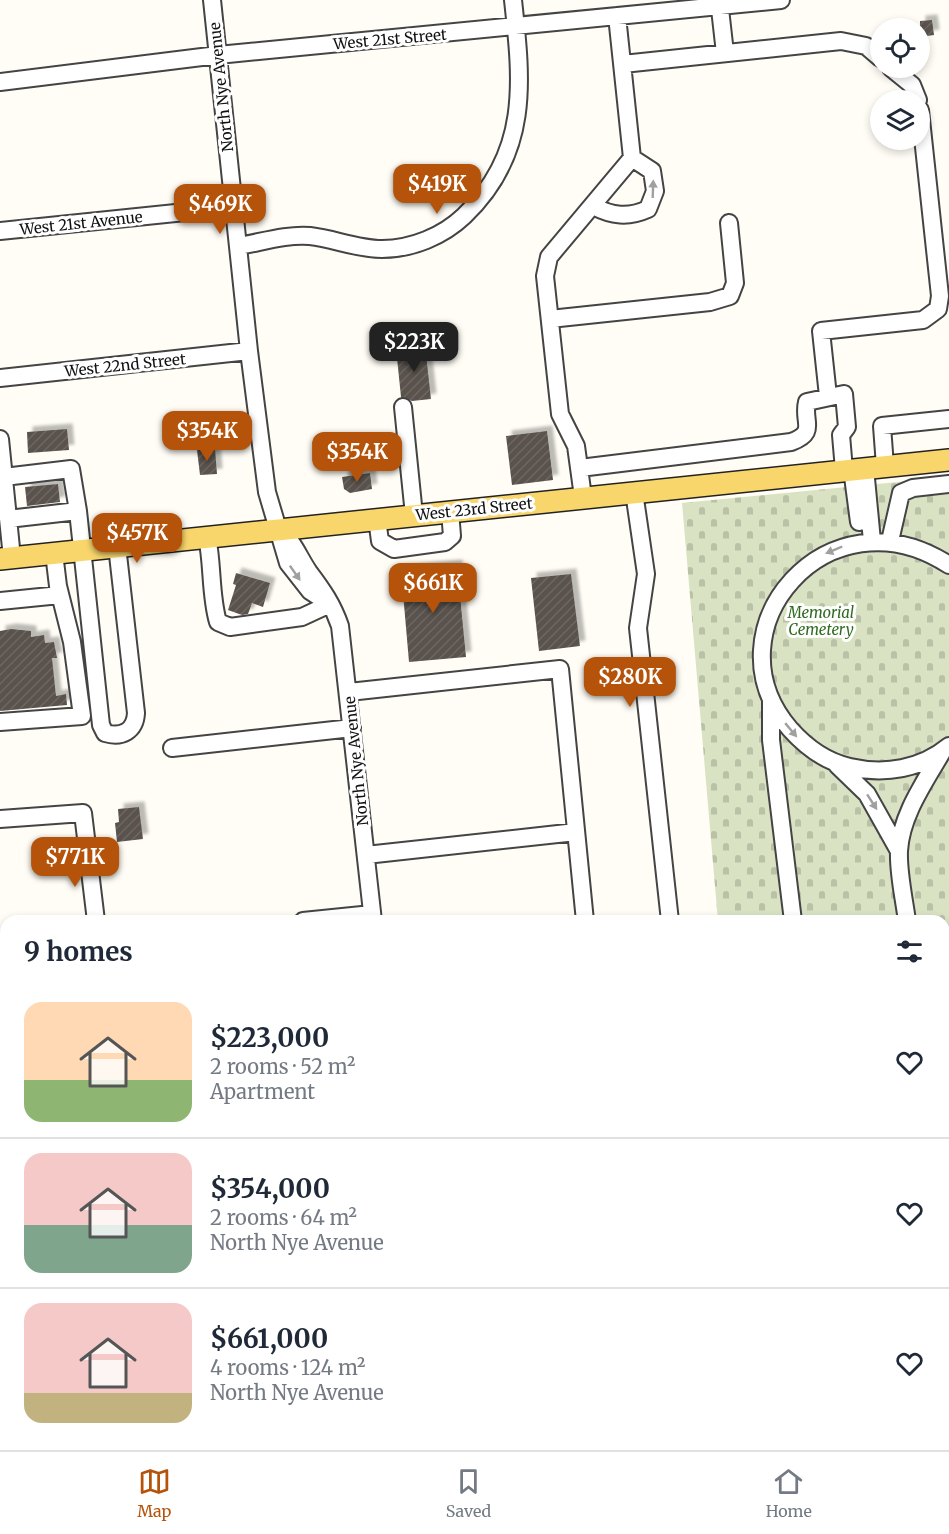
<!DOCTYPE html>
<html lang="en">
<head>
<meta charset="utf-8">
<style>
  body { margin:0; font-family:Merriweather,serif; background:#f2f2f3; color:#1f2937; height:100vh; display:flex; flex-direction:column; font-size:22px; white-space:nowrap }
  * { box-sizing:border-box; margin:0 }
  p { font-size:20px; color:#747a83 }
  .icon { flex:none; width:33px; height:33px; fill:none; stroke:currentColor; stroke-width:2; stroke-linecap:round; stroke-linejoin:round }
  .map { position:relative; flex:1; overflow:hidden }
  .sheet { position:absolute; left:0px; top:915px; width:950px; height:536px; display:flex; flex-direction:column; background:#fff; border-radius:18px 18px 0 0; box-shadow:0 3px 9px #0003 }
  .sheet>* { flex:none }
  .tools { position:absolute; left:870px; top:18px; display:grid; gap:12px }
  .tools a { display:grid; place-items:center; width:60px; height:60px; border-radius:50%; background:#fff; box-shadow:0 3px 9px #0003; font-size:30px }
  .price { position:absolute; translate:-50% -51px; padding:0 14px; border-radius:12px; background:#b45309; color:#fff; font-size:20px; line-height:39px; filter:drop-shadow(0 2px 3px #0008) }
  .price::after { content:''; position:absolute; left:50%; top:36px; width:18px; height:14px; margin-left:-9px; background:inherit; clip-path:polygon(0 0,100% 0,50% 100%) }
  .price.current { background:#222; color:#fff }
  ul { padding:0; list-style:none }
  li { display:flex; align-items:center; gap:18px; height:150px; padding:0 24px }
  li+li { border-top:2px solid #e0e1e3 }
  li span { display:grid; place-items:center; flex:none; width:168px; height:120px; border-radius:18px; color:#555 }
  li>.icon { margin-inline-start:auto }
  span .icon { width:72px; height:72px; fill:#fffc; stroke-width:1 }
  li b { font-size:26px }
  h2 { display:flex; justify-content:space-between; align-items:center; height:72px; padding:0 24px; font-size:26px }
  .tabs { display:flex; justify-content:space-around; align-items:center; height:84px; border-top:2px solid #e0e1e3; background:#fff; font-size:16px; color:#747a83 }
  .tabs a { display:grid; justify-items:center; gap:3px }
  .tabs .current { color:#b45309 }
  .map>svg:first-child { display:block }
  .grass { fill:url(#grass-dots) }
  .cemetery { fill:url(#cemetery-stones) }
  .lines { fill:none; stroke-linecap:round; stroke-linejoin:round }
  .stream { stroke:#3f96cf; stroke-width:4 }
  .building { fill:url(#building-hatch); filter:url(#shadow) }
  .minor-casing { stroke:#444; stroke-width:20 }
  .major-casing { stroke:#222; stroke-width:24 }
  .path { stroke:#333; stroke-width:2; stroke-dasharray:6 3; stroke-linecap:butt }
  .minor { stroke:#fff; stroke-width:16 }
  .major { stroke:#f9d66b; stroke-width:21 }
  .rail-casing { stroke:#c4262e; stroke-width:6 }
  .rail { stroke:#fff; stroke-width:4; stroke-dasharray:11; stroke-linecap:butt }
  .oneway { fill:#a0a0a0 }
  .labels { text-anchor:middle; dominant-baseline:central; stroke-width:6; stroke-linejoin:round; paint-order:stroke }
  .street-label { font-size:15px; fill:#111; stroke:#fff }
  .park-label { font-size:15px; font-style:italic; fill:#2f6b1f; stroke:#fff }
</style>
</head>
<body>
<div class="map">
<svg width="949" height="1450" viewBox="0 0 949 1450">
  <defs>
    <pattern id="grass-dots" width="8" height="8" patternUnits="userSpaceOnUse" patternTransform="scale(1.5)"><rect width="8" height="8" fill="#d5ebbd"/><path d="M2 2h.1M6 6h.1" fill="none" stroke="#b6c8a1" stroke-width="1.8" stroke-linecap="round"/></pattern>
    <pattern id="cemetery-stones" width="16" height="16" patternUnits="userSpaceOnUse" patternTransform="scale(1.5)"><rect width="16" height="16" fill="#d9e3c4"/><path d="M2 7V4a2 2 0 0 1 4 0v3zM10 15v-3a2 2 0 0 1 4 0v3z" fill="#b9c2a7"/></pattern>
    <pattern id="building-hatch" width="6" height="6" patternUnits="userSpaceOnUse" patternTransform="scale(1.5)"><rect width="6" height="6" fill="#5a524d"/><path d="M-1 1l2-2M0 6l6-6M5 7l2-2" fill="none" stroke="#6d6662"/></pattern>
    <filter id="shadow"><feDropShadow dx="5.5" dy="-5.5" stdDeviation="1.5" flood-color="#0004"/></filter>
  </defs>
  <rect width="100%" height="100%" fill="#fffdf5"/>
  <path class="grass" d="M949,1154V1450H612L619,1444H944V1159Z"/>
  <path class="cemetery" d="M949,477V1091L944,1097V921H718L682,503Z"/>
  <g class="lines">
    <path class="stream" d="M0,1328L6,1332
      M204,1444L238,1450"/>
  </g>
  <path class="building" d="M932,20L934,35L920,37V21Z
    M425,345L431,399L412,401L401,397L396,348Z
    M67,429L69,450L28,453L27,432Z
    M547,431L553,480L512,485L506,436Z
    M215,448L217,474L200,475L197,450Z
    M370,473L372,489L350,493L344,489L342,477Z
    M58,484L60,502L27,506L25,487Z
    M457,565L466,657L409,662L401,570Z
    M236,573L270,583L263,607L252,603L248,614L242,615L228,610L236,585L233,584Z
    M571,574L580,646L539,651L531,578Z
    M11,629L31,631V637L44,635L45,643L54,642L57,658H52L56,696L66,694L67,705L0,711V631Z
    M139,807L143,839L117,842L115,823L119,822L118,809Z"/>
  <g class="lines">
    <g class="minor-casing">
      <path id="minor" d="M212,0L249,351L267,492L288,563L310,591L330,604
        M719,0L725,53
        M623,64L841,41L866,46L880,58
        M891,68L912,85L918,100
        M0,82L218,55L781,0
        M593,206C612,216 628,218 648,209L655,191L652,171L632,158
        M0,231L234,207
        M239,246C262,242 287,234 310,236C335,239 357,249 382,249C412,249 443,236 464,216C530,153 522,82 513,0
        M550,319L710,302L730,296L735,283L729,223
        M0,378L249,351
        M828,396L821,331L923,320L938,309L940,296L920,110
        M403,407L414,515
        M0,439L12,558
        M885,466L882,426L949,419
        M580,468L791,442C818,432 802,422 807,402L844,394L847,427L841,435L844,470
        M865,468L872,541
        M852,469L859,522
        M4,477L71,469L78,511
        M634,492L646,574L638,628L670,921
        M583,497L576,446L560,414L545,276L549,257L632,158L617,16
        M8,519L78,511L101,725L105,733C122,738 135,731 136,713L117,546
        M377,519L380,541L394,549L445,542L452,536L450,511
        M278,529C294,541 298,556 309,572C322,589 333,605 340,626L373,921
        M207,537C213,565 210,595 218,622L230,627L302,617L330,604
        M890,541L901,493L913,488L949,484
        M949,565C828,486 705,630 790,729C806,747 827,762 850,767C885,775 921,769 949,746
        M0,601L60,595
        M349,692L560,669L585,921
        M771,701V740L793,921
        M0,722L82,716L72,642L58,586L54,553
        M172,748L352,728
        M837,765L867,794L899,851
        M0,819L83,813L96,921
        M366,855L576,832
        M303,921L372,914
        M907,921C904,898 898,873 899,851C901,815 925,782 942,752
        M944,986L949,984
        M0,1106H6
        M0,1217L6,1234
        M0,1365L6,1367
        M61,1450L90,1444"/>
    </g>
    <g class="major-casing">
      <path id="major" d="M0,559L949,460"/>
    </g>
    <path class="path" d="M944,1292L949,1295
      M944,1322L949,1313
      M626,1450L632,1444"/>
    <use href="#minor" class="minor"/>
    <use href="#major" class="major"/>
    <g class="rail-casing">
      <path id="rail" d="M944,1372L949,1364
        M894,1450L898,1444"/>
    </g>
    <use href="#rail" class="rail"/>
  </g>
  <defs><path id="oneway-solid" d="M-6-.8H1V-3.2L6.5 0L1 3.2V.8H-6Z" transform="scale(1.5)"/></defs>
  <g class="oneway">
    <use href="#oneway-solid" transform="translate(653 189) rotate(-88)"/>
    <use href="#oneway-solid" transform="translate(834 550) rotate(157)"/>
    <use href="#oneway-solid" transform="translate(295 573) rotate(55)"/>
    <use href="#oneway-solid" transform="translate(791 730) rotate(50)"/>
    <use href="#oneway-solid" transform="translate(872 802) rotate(57)"/>
  </g>
  <g class="labels">
    <g class="street-label">
      <text transform="translate(390 39) rotate(-5)">West 21st Street</text>
      <text transform="translate(221 87) rotate(-96)">North Nye Avenue</text>
      <text transform="translate(81 223) rotate(-6)">West 21st Avenue</text>
      <text transform="translate(125 365) rotate(-6)">West 22nd Street</text>
      <text transform="translate(474 509) rotate(-6)">West 23rd Street</text>
      <text transform="translate(356 761) rotate(-96)">North Nye Avenue</text>
    </g>
    <g class="park-label">
      <text x="821" y="612">Memorial<tspan x="821" dy="17">Cemetery</tspan></text>
    </g>
  </g>
</svg>
<div class="tools">
<a><svg class="icon" aria-label="locate" viewBox="0 0 24 24"><circle cx="12" cy="12" r="6"/><path d="M12 2v4M12 18v4M2 12h4M18 12h4"/></svg></a>
<a><svg class="icon" aria-label="layers" viewBox="0 0 24 24"><path d="M12 4l9 5-9 5-9-5zM3 14l9 5 9-5"/></svg></a>
</div>
<b class="price" style="left:437px;top:215px">$419K</b>
<b class="price" style="left:220px;top:235px">$469K</b>
<b class="price current" style="left:414px;top:373px">$223K</b>
<b class="price" style="left:207px;top:462px">$354K</b>
<b class="price" style="left:357px;top:483px">$354K</b>
<b class="price" style="left:137px;top:564px">$457K</b>
<b class="price" style="left:433px;top:614px">$661K</b>
<b class="price" style="left:630px;top:708px">$280K</b>
<b class="price" style="left:75px;top:888px">$771K</b>
<section class="sheet">
<h2>9 homes<svg class="icon" aria-label="filters" viewBox="0 0 24 24"><path d="M4 7h16M4 17h16"/><circle cx="9" cy="7" r="2"/><circle cx="15" cy="17" r="2"/></svg></h2>
<ul>
<li><span style="background:linear-gradient(#ffd9b3 65%,#8fb573 0)"><svg class="icon" aria-label="home" viewBox="0 0 24 24"><path d="M3 11l9-7 9 7M6 9v11h12V9"/></svg></span><div><b>$223,000</b><p>2 rooms · 52 m²</p><p>Apartment</p></div><svg class="icon" aria-label="heart" viewBox="0 0 24 24"><path d="M12 20l-8-8c-3-5 5-10 8-4 3-6 11-1 8 4z"/></svg></li>
<li><span style="background:linear-gradient(#f6c9c9 60%,#7fa58c 0)"><svg class="icon" aria-label="home" viewBox="0 0 24 24"><path d="M3 11l9-7 9 7M6 9v11h12V9"/></svg></span><div><b>$354,000</b><p>2 rooms · 64 m²</p><p>North Nye Avenue</p></div><svg class="icon" aria-label="heart" viewBox="0 0 24 24"><path d="M12 20l-8-8c-3-5 5-10 8-4 3-6 11-1 8 4z"/></svg></li>
<li><span style="background:linear-gradient(#f6c9c9 75%,#c2b280 0)"><svg class="icon" aria-label="home" viewBox="0 0 24 24"><path d="M3 11l9-7 9 7M6 9v11h12V9"/></svg></span><div><b>$661,000</b><p>4 rooms · 124 m²</p><p>North Nye Avenue</p></div><svg class="icon" aria-label="heart" viewBox="0 0 24 24"><path d="M12 20l-8-8c-3-5 5-10 8-4 3-6 11-1 8 4z"/></svg></li>
</ul>
</section>
</div>
<nav class="tabs">
<a class="current"><svg class="icon" aria-label="map" viewBox="0 0 24 24"><path d="M3 6l6-2 6 2 6-2v14l-6 2-6-2-6 2zM9 4v14M15 6v14"/></svg>Map</a>
<a><svg class="icon" aria-label="saved" viewBox="0 0 24 24"><path d="M7 4h10v16l-5-4-5 4z"/></svg>Saved</a>
<a><svg class="icon" aria-label="home" viewBox="0 0 24 24"><path d="M3 11l9-7 9 7M6 9v11h12V9"/></svg>Home</a>
</nav>
</body>
</html>
